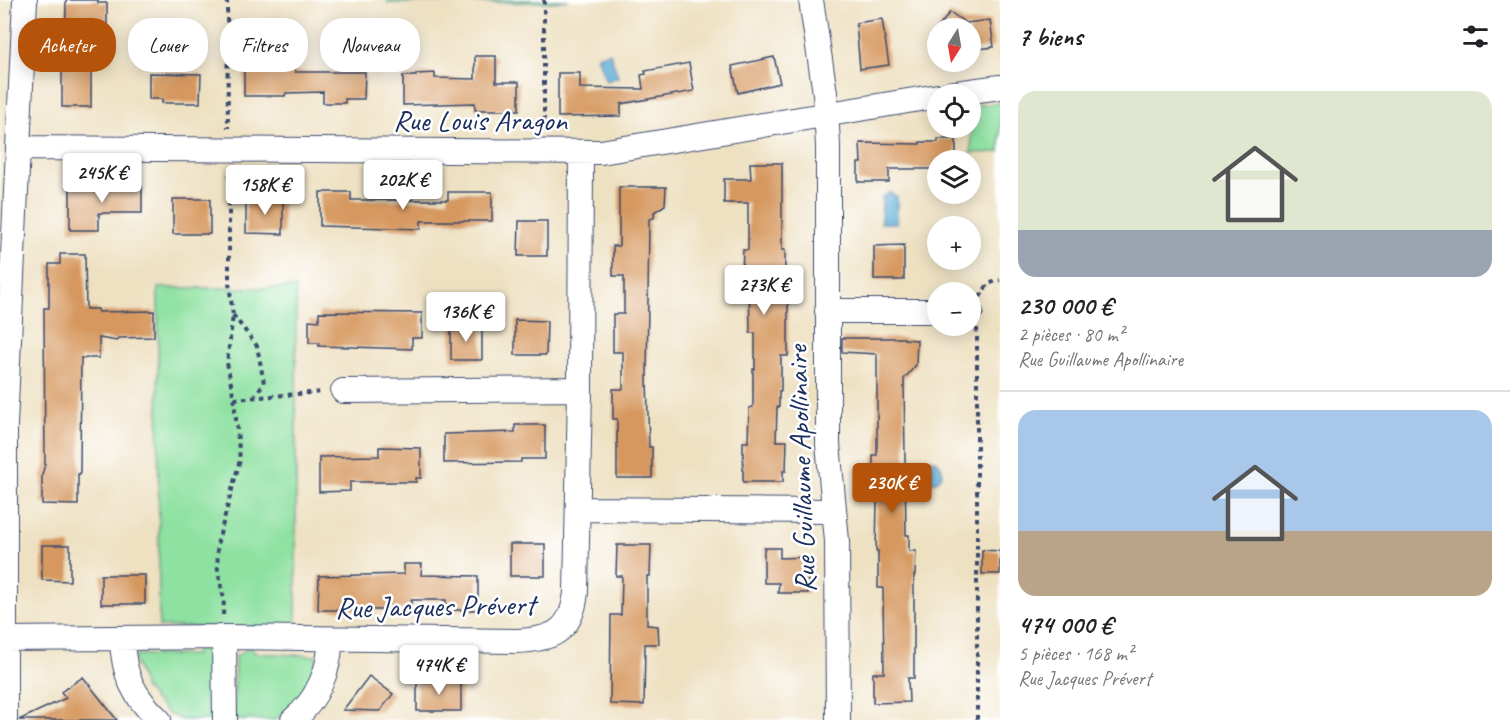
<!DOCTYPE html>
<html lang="fr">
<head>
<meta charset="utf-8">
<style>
  body { margin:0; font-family:Caveat,sans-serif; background:#f6f6f6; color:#202124; height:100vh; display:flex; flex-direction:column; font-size:22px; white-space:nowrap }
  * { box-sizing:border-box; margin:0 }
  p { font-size:20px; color:#757577 }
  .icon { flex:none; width:33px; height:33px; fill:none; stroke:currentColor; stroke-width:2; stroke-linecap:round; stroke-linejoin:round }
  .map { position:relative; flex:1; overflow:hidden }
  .drawer { display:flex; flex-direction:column; background:#fff; width:510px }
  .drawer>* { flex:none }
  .top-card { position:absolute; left:18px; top:18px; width:570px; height:54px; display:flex; gap:12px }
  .needle { width:39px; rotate:191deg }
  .fabs { position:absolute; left:927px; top:18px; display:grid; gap:12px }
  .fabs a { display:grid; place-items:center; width:54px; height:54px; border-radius:50%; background:#fff; box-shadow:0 3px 15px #0003; font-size:30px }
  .price { position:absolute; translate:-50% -51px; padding:0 14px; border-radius:6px; background:#fff; color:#222; font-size:20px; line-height:39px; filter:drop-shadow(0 2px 3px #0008) }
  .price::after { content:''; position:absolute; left:50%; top:36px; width:18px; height:14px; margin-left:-9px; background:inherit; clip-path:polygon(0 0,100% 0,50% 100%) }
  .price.current { background:#b45309; color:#fff }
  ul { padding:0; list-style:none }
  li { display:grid; align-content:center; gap:12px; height:318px; padding:0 18px }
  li+li { border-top:2px solid #e0e0e0 }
  li span { display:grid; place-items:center; height:186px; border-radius:18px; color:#555 }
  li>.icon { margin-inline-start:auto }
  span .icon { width:108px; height:108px; fill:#fffc; stroke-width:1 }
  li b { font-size:26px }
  h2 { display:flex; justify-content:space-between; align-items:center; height:72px; padding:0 18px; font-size:26px }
  .tag { padding:0 21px; border-radius:24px; background:#fff; box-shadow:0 3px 15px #0003; font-size:21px; line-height:54px }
  .tag.current { background:#b45309; color:#fff }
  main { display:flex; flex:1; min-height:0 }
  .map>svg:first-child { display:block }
  .green { fill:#8ee1a1; stroke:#548880; stroke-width:1.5 }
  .water { fill:#59aad4; stroke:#3a6c99; stroke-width:1.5 }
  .building { fill:#d6985e }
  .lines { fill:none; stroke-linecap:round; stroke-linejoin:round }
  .lane-casing { stroke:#3b4a6d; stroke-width:14 }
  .street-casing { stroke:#3b4a6d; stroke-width:26 }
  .path { stroke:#3b4a6d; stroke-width:4; stroke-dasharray:4.5 4.5; stroke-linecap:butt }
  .lane { stroke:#fff; stroke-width:12 }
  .street { stroke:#fff; stroke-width:24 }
  .labels { text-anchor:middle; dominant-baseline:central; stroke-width:5; stroke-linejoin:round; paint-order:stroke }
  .street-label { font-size:30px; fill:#1b2f5e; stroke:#fff }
</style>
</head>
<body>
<main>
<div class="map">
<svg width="1000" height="720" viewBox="0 0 1000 720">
  <rect width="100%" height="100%" fill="#fff"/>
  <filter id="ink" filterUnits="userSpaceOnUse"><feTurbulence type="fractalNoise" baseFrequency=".0167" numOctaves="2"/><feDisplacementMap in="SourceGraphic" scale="12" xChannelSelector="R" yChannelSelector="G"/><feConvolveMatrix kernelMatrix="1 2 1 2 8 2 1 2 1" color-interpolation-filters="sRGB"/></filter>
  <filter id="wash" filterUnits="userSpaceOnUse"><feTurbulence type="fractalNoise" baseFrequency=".008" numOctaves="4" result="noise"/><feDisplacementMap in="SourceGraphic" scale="24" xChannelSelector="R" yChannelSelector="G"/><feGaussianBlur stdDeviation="1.35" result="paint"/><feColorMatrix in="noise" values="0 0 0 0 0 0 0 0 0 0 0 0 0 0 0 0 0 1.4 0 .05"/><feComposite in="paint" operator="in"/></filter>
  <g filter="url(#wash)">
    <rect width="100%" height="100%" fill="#eee1c2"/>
    <path class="green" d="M388,0H569L553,2L388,3Z
      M1000,103V152L971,153L972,106Z
      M158,288H296V627H159Z
      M250,647L255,653L316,656C319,675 292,715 273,720C262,720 246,720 234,720L235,657Z
      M197,648L210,651L214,655L218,720H182L169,714L154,700L144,687L134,659L138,655H195Z"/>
    <path class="water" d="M610,52L618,77L606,81L597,56Z
      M889,192L897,197V223H881L882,196L885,197Z
      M918 471a12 12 0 1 1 24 0a12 12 0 1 1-24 0Z"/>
    <g id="blocks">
      <path class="building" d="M67,0H98V3H107V27H97L96,41H91V107H62V60H65L66,2Z
        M950,12L966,23L990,20L994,47L970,50V28H938Z
        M882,19L889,65L860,69L856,23Z
        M938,29V54L933,55L931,38Z
        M475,56H496V82H519V110H475V103L403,105V76H416V74L435,73V78L475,79Z
        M244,57L295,58V72H365L364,99H345V103H323V92L286,93L285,96H244Z
        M774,57L780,83L738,93L732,66Z
        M689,63L694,91L621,104V116L558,117V73H580V88L643,89L641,75L646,74L645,71Z
        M149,73L201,74L200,103H162V99H149Z
        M938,139H956V160H938V169H889V182H858V163H861L860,143L920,144V142H938Z
        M750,163H782V250H785V302H788V356H781V391H779V407H777L776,441H787L786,471H783V482H743V442H748L749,408L753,407V369H755V333H750L749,275L742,274L743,250H748V203H724V179H751Z
        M70,186H142V213H99V230H70Z
        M619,187H666L665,205L654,212V218L649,219L647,379L649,447H652V478H617V419H613V389H623V352H613V314H624V276H613V246H619Z
        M320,192H351V200H448V192H492V221H421V229L320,226Z
        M173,199H210V234H173Z
        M246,199H283V234L246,233Z
        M519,221H547V256H518Z
        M904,245V280H874V246Z
        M60,254H85L86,309H98V312L154,311V337L118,338L117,341L99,338V358H81L80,474H78V505L42,504V475L45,464L44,308H49V264H60Z
        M319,312L422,313V338H412V349L319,346V343H309V320L319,321Z
        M515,320L547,321L546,355H515Z
        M451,326H482V360H451Z
        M842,338H904V339L917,340L916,365L904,379L906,535H909V551H916L915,575H914V678H908L909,702L873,703V673H884L883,588H878V551H876L877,501H873V455H877V354L842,352Z
        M515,425H545V459H521V462L444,463V434L515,432Z
        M379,447L421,448V478H416V482H350V491L319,492V457L379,456Z
        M510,544H545V576H510Z
        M42,545H70V581L42,580Z
        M617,545H651L650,576H647V625L658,626L659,644H645L644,705L610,704L611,615H621L622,576H616Z
        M764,548H780V558L808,557V593H778L779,583H764Z
        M982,550L1000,551V574H982Z
        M404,564H422L421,575L478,576V610H446V600H411V610H318L319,576L404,574Z
        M101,575H145V604H101Z
        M369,676L393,694L380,711L343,710Z
        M83,677L117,720H19L66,698L61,692Z
        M417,682H461V711H417Z"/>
    </g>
  </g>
  <g filter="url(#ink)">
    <use href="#blocks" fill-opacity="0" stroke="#3b4a6d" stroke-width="1.5"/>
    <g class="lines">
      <g class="lane-casing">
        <path id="lane" d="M970,311L977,312"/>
      </g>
      <g class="street-casing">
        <path id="street" d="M811,0L825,93L828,145V444L837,541L838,720
          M949,94L1000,87
          M18,148L601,152L938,96
          M827,311H938
          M343,391L580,389
          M578,509L834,511
          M224,637L225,720
          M5,639L224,637L515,641C552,640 572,632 576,592L580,389L581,152
          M122,639C123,674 133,696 159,720
          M5,720V425L25,0
          M293,720C317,701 331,668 330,639"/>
      </g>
      <path class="path" d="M227,0L228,128
        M544,0V131
        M980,297L988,284L1000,280
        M233,315L257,346L264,383L255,395
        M977,328V720
        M234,399L323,392
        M223,615L224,599L218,572L217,545L240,460L234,399L227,363L233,315L229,283V172"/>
      <use href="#lane" class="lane"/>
      <use href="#street" class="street"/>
    </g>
  </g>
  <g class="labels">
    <g class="street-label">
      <text x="480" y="120">Rue Louis Aragon</text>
      <text transform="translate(801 469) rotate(-92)">Rue Guillaume Apollinaire</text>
      <text transform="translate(435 606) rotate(-1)">Rue Jacques Prévert</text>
    </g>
  </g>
</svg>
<div class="fabs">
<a><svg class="needle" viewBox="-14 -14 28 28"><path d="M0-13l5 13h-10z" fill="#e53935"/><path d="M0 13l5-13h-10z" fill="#757577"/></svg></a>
<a><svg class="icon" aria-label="locate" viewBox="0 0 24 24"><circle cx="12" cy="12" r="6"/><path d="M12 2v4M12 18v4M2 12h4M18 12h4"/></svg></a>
<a><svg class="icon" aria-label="layers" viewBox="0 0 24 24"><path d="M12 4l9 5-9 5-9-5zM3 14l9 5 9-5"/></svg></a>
<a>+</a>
<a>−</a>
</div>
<b class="price" style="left:102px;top:204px">245K €</b>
<b class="price" style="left:403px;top:211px">202K €</b>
<b class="price" style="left:265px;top:216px">158K €</b>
<b class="price" style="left:764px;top:316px">273K €</b>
<b class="price" style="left:466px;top:343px">136K €</b>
<b class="price current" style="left:892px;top:514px">230K €</b>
<b class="price" style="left:439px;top:696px">474K €</b>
<div class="top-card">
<a class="tag current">Acheter</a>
<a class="tag">Louer</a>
<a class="tag">Filtres</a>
<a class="tag">Nouveau</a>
</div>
</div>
<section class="drawer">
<h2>7 biens<svg class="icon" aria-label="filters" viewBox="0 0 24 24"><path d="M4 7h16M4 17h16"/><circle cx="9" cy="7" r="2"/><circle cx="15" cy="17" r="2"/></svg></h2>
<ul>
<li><span style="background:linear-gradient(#dfe7d0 75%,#9aa5b1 0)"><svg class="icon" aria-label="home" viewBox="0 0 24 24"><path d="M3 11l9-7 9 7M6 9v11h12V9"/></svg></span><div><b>230 000 €</b><p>2 pièces · 80 m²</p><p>Rue Guillaume Apollinaire</p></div></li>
<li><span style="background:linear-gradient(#a9c7e8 65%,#b9a48a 0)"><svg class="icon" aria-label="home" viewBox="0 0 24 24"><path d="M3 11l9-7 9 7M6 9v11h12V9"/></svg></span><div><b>474 000 €</b><p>5 pièces · 168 m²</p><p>Rue Jacques Prévert</p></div></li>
</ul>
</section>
</main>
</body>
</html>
